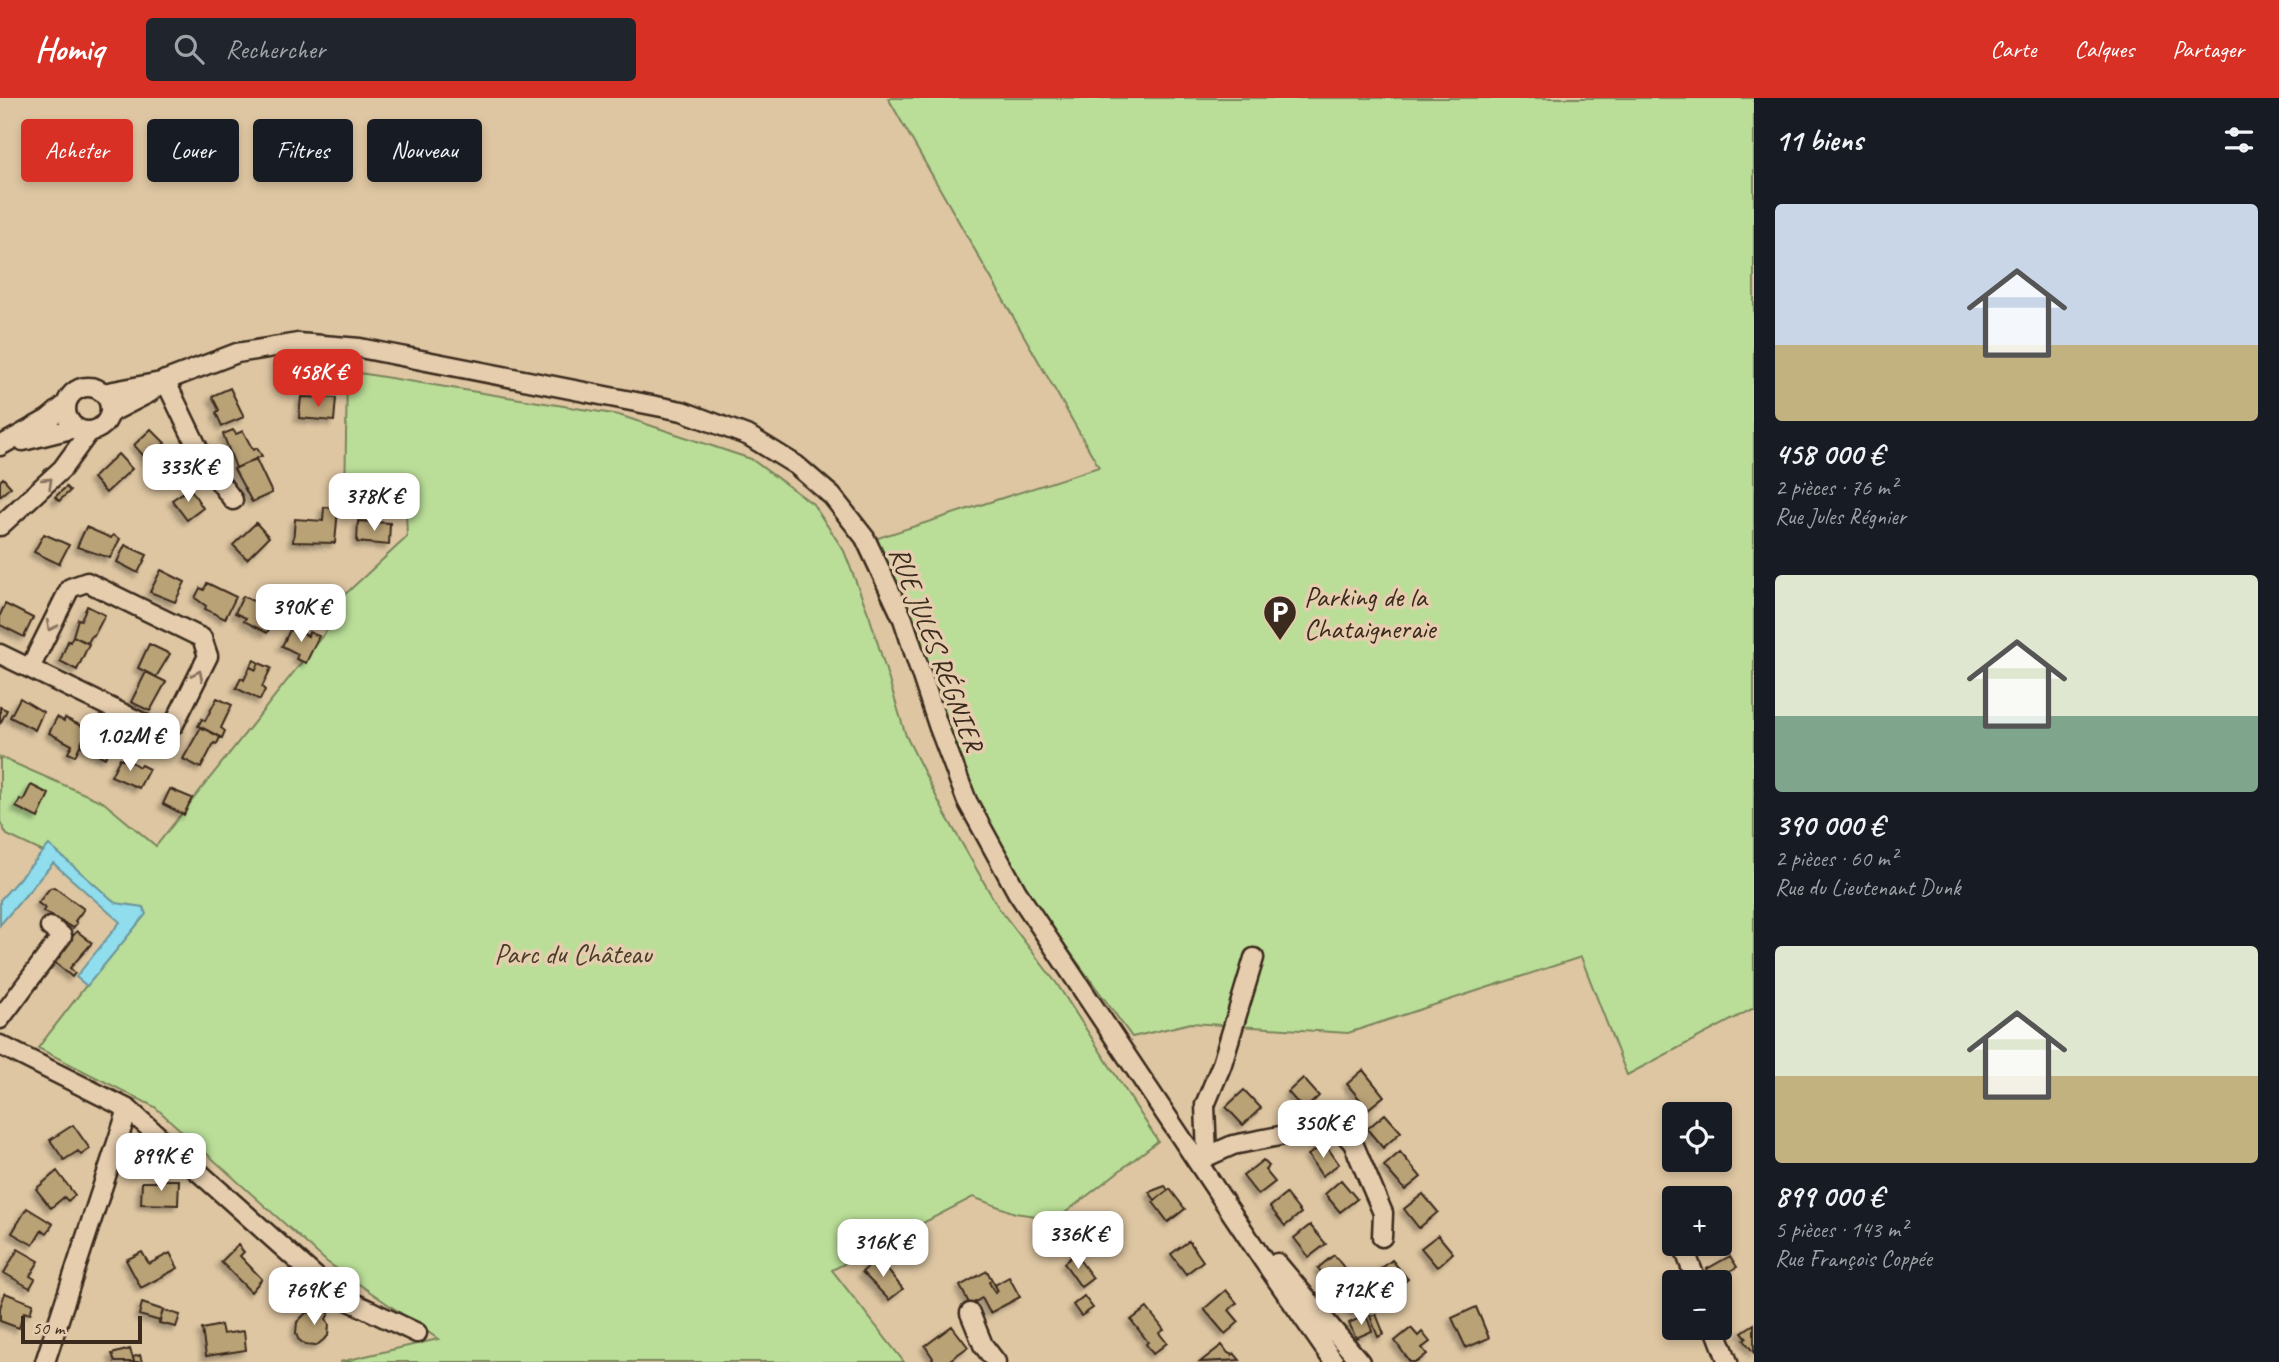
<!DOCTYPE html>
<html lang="fr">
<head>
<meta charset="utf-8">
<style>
  body { margin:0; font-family:Caveat,sans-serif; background:#20242c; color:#f1f3f6; height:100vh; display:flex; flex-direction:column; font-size:26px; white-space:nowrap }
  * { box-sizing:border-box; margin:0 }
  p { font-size:23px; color:#9ea1a6 }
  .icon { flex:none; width:38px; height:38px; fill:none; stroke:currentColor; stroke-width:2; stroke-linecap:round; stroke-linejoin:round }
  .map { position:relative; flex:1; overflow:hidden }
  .side { display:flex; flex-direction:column; background:#171b24; width:525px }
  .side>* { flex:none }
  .top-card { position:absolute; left:21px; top:21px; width:665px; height:63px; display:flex; gap:14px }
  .buttons { position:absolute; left:1662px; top:1004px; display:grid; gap:14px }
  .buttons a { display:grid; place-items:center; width:70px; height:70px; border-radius:7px; background:#171b24; box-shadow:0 4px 10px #0003; font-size:35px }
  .scale { position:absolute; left:21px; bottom:18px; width:121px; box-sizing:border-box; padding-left:7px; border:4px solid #3b2a1e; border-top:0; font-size:19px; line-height:24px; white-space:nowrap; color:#3b2a1e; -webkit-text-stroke:5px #e5cdae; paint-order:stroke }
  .price { position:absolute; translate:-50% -60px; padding:0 16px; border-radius:14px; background:#fff; color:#222; font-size:23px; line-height:46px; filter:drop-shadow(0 2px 4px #0008) }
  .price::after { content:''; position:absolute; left:50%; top:42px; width:21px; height:16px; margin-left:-10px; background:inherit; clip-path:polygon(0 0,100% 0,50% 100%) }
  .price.selected { background:#d93025; color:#fff }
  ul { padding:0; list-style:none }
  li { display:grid; align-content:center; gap:14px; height:371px; padding:0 21px }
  li span { display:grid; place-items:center; height:217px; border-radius:7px; color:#555 }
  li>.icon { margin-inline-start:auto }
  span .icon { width:126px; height:126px; fill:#fffc; stroke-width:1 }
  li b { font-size:30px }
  h2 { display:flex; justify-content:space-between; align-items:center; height:84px; padding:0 21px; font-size:30px }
  .pill { padding:0 24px; border-radius:7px; background:#171b24; box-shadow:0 4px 10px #0003; font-size:24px; line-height:63px }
  .pill.selected { background:#d93025; color:#fff }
  header { display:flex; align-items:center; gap:42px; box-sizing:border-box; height:98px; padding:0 35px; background:#d93025; color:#fff }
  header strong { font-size:33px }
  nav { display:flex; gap:38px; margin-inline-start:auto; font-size:24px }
  .search { width:490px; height:63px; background:#20242c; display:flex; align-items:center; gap:18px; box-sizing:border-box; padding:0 24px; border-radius:7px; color:#9ea1a6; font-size:26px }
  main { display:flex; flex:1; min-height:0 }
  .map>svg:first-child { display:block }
  .green { fill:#bade98; stroke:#7a845b; stroke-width:2 }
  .water { fill:#8fdded; stroke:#6d959a; stroke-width:2 }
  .building { fill:#baa277; stroke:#3b2a1e; stroke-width:2; filter:url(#shadow) }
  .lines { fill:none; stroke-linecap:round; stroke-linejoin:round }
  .minor-casing { stroke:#3b2a1e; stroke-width:23 }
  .minor { stroke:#e5cdae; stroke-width:18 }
  .oneway { stroke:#88735f }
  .labels { text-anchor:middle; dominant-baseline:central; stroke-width:7; stroke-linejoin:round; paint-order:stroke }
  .poi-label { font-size:28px; fill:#3b2a1e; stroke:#e5cdae; text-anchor:start }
  .street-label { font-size:28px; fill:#3b2a1e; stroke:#e5cdae }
  .park-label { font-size:28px; fill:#483c2a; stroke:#e5cdae }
</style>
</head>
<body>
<header>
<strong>Homiq</strong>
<div class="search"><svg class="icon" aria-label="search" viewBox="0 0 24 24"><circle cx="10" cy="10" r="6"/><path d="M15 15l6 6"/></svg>Rechercher</div>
<nav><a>Carte</a><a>Calques</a><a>Partager</a></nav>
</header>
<main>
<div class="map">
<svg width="1754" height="1264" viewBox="0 0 1754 1264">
  <defs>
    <filter id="shadow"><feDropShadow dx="-4" dy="4" stdDeviation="2" flood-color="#0004"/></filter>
  </defs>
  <rect width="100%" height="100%" fill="#dec6a2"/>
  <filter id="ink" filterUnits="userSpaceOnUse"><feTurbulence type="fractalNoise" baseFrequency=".0143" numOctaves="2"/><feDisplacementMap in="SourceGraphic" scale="14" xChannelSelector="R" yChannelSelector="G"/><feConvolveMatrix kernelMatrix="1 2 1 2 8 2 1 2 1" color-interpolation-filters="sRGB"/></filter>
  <g filter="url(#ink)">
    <path class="green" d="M888,0H1754V910L1627,977L1581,859L1348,935L1191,925L1132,939L1005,765L951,655L859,446L1099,369Z
      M347,273L619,317L751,361L813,406L844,453L870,520L906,638L944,714L998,809L1057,886L1158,1043L1057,1121L1015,1115L973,1099L832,1172L904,1264H340L438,1241L327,1164L155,1009L38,950L131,829L52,758L7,737L0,724V659L103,704L156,748L331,527L327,513L407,439L406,414L345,405Z"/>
    <path class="water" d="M49,747L116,805L143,809L146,816L87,888L76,879L120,824L53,765L0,827V802Z"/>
    <path class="building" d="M230,290L244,319L222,328L216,315L219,312L212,298Z
      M301,299L336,300L334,323L299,320Z
      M151,331L165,345L152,357L154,359L149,364L134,347Z
      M233,332L236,336L243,333L253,352L257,350L262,358L236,370L223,336Z
      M118,356L132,371L106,395L93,380Z
      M256,361L272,395L252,404L234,371Z
      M3,380L11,389L0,398V383Z
      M66,389L70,393L59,403L55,399Z
      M190,390L203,410L187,422L172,402Z
      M324,409L338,411L335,445L293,444L295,421L323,423Z
      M358,423L390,425L389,447L357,444Z
      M256,425L269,439L247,461L233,447Z
      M86,429L111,440L113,437L120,441L110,460L77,449Z
      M44,436L69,447L59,466L34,454Z
      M125,447L147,457L138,475L117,464Z
      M161,472L185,484L175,504L150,494Z
      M207,485L236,499L225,521L205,511L206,508L195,500L200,490L204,492Z
      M243,498L277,515L267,535L244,523L246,520L235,515Z
      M5,506L33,520L24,539L0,527V517Z
      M87,508L105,517L94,538L92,537L88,545L73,538L78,521L81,522Z
      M291,530L308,538L309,534L319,538L306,565L296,561L298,556L282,548Z
      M73,538L89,546L77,572L60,563L68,543L70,544Z
      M149,546L170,556L156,579L138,570Z
      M254,562L259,565L256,572L250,569Z
      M259,565L271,570L262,589L265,592L260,602L236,590L241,580L244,582L250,569L256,572Z
      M146,574L166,584L150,613L131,604Z
      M20,600L43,614L35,632L10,619Z
      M217,600L232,607L221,630L225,633L222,640L198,628L202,621L205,623Z
      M0,609L7,612L0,626Z
      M57,619L64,623L65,620L88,631L75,658L68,655L72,647L49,635Z
      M201,629L220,639L217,646L214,645L201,670L183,661Z
      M88,632L113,643L105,660L80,647Z
      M120,660L126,663L127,661L139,669L141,667L149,671L139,690L111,678Z
      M31,687L49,696L38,720L16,709L20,701L23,703Z
      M170,691L192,700L184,717L163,706Z
      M54,789L84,811L75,823L77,825L73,830L43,813L45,810L38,805L50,790Z
      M77,833L92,845L70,870L75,875L72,879L52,862Z
      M1363,972L1384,998L1368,1011L1347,986Z
      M1303,980L1319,998L1304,1012L1288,994Z
      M1244,992L1261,1010L1243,1027L1226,1009Z
      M1385,1016L1401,1034L1383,1050L1367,1031Z
      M73,1027L90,1051L81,1057L78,1053L64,1062L50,1042Z
      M1325,1046L1339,1066L1322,1078L1308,1057Z
      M1400,1054L1421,1079L1405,1092L1384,1068Z
      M1263,1062L1269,1068L1265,1072L1275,1084L1258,1097L1243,1078Z
      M57,1073L75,1097L68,1103L64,1099L51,1110L36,1091Z
      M161,1082H179L178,1107L141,1106L142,1084H161Z
      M1341,1082L1357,1101L1340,1114L1325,1096Z
      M1165,1088L1168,1092L1155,1102L1149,1094Z
      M1170,1091L1185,1111L1168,1124L1153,1104Z
      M1286,1096L1301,1115L1285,1128L1270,1109Z
      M1423,1096L1438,1114L1419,1130L1404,1111Z
      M27,1110L53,1126L47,1135L42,1132L33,1147L12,1135Z
      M1310,1127L1326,1146L1309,1159L1294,1140Z
      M1438,1137L1453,1155L1437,1169L1421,1150Z
      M1189,1143L1203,1163L1186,1176L1171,1156Z
      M1703,1146L1705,1152L1694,1156L1691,1150Z
      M238,1147L244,1154L240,1158L262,1181L251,1194L221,1164Z
      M18,1151L39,1163L30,1178L35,1181L30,1190L4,1175Z
      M142,1154L149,1166L170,1155L178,1170L141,1190L126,1162Z
      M1075,1156L1093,1180L1081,1189L1064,1165Z
      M1334,1157L1349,1176L1333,1188L1318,1170Z
      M1730,1158L1737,1169L1713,1183L1707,1171Z
      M878,1160L903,1191L889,1202L862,1174Z
      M1392,1162L1408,1181L1392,1194L1376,1175Z
      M987,1173L992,1182L989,1184L995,1195L998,1193L995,1187L1009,1179L1020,1199L990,1215L982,1200L970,1207L960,1188Z
      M992,1182L998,1193L995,1195L989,1184Z
      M1226,1192L1237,1205L1229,1212L1239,1224L1225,1236L1204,1211Z
      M5,1195L33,1206L30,1216L24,1214L19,1230L0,1223V1210Z
      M1084,1198L1093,1210L1081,1218L1073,1207Z
      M142,1205L163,1212L160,1223L139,1217Z
      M322,1205L331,1212L326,1221L329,1226L328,1238L316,1248L305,1247L298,1241L296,1235L297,1224L306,1215L316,1214Z
      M1357,1205L1360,1212L1353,1215L1350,1208Z
      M1476,1209L1489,1240L1466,1250L1452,1220Z
      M1147,1210L1164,1232L1159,1235L1167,1245L1153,1256L1146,1246L1148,1244L1131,1222Z
      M163,1212L180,1217L176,1229L159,1225Z
      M1376,1216L1384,1236L1378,1239L1370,1218Z
      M1366,1217L1372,1233L1356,1240L1349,1225Z
      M1754,1226V1255L1744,1242L1747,1240L1742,1234Z
      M221,1227L223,1236L244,1233L246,1252L206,1258L202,1231Z
      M952,1228L968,1249L947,1264H931L933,1260L925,1248Z
      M1411,1230L1418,1238L1422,1234L1430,1244L1422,1250L1427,1256L1417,1264H1410L1395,1243Z
      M1222,1247L1228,1255L1232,1257L1234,1255L1240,1262L1200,1264Z
      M130,1251L134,1264H115L112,1256Z
      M140,1257L142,1264H134L133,1259Z"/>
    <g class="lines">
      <g class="minor-casing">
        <path id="minor" d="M165,282L204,363L233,402
          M66 311a22 22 0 1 1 44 0a22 22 0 1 1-44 0Z
          M103,295L161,284L237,255L298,245L360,250L682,313L749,338L796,367L832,398L865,440L903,521L938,627L967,703L1017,794L1263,1162L1334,1264
          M110,315L149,295L161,284
          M23,343L75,330
          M0,348L48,321L66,306
          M0,428L62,371L89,334
          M0,556L157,632L174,626L208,558L202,540L87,484L70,490L30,570
          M0,921L62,838L50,829
          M0,947L128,1011L335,1196L417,1235
          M1207,1058L1205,1007L1222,966L1254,860
          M1197,1063L1233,1047L1331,1028L1343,1034L1353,1045L1383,1115L1382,1139
          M1685,1153L1697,1185
          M1277,1165L1360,1264
          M970,1215L983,1247L996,1264
          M1715,1230L1728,1264
          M45,1264L128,1011"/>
      </g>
      <use href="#minor" class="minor"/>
    </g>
    <defs><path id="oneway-chevron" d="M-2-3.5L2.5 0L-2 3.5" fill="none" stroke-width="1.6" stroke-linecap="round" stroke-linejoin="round" transform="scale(1.75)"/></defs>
    <g class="oneway">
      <use href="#oneway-chevron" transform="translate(48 384) rotate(-43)"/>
      <use href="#oneway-chevron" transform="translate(51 528) rotate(117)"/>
      <use href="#oneway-chevron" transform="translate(198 577) rotate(-64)"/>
    </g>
  </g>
  <defs>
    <g id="parking-pin" transform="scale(1.75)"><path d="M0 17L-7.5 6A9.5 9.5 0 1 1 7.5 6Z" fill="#3b2a1e" stroke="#e5cdae"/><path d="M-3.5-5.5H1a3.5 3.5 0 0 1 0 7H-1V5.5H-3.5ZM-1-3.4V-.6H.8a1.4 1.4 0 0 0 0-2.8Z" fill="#fff"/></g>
  </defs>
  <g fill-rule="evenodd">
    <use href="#parking-pin" x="1280" y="514"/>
  </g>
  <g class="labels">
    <g class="poi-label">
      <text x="1304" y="498">Parking de la<tspan x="1304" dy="32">Chataigneraie</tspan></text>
    </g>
    <g class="street-label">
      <text transform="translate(937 551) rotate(69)">RUE JULES RÉGNIER</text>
    </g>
    <g class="park-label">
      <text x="573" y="855">Parc du Château</text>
    </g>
  </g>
</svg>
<div class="buttons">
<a><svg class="icon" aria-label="locate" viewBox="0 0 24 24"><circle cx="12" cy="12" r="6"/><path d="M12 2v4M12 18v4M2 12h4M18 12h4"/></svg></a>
<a>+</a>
<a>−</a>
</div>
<div class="scale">50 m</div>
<b class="price selected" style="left:318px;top:311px">458K €</b>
<b class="price" style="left:188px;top:406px">333K €</b>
<b class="price" style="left:374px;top:435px">378K €</b>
<b class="price" style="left:301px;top:546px">390K €</b>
<b class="price" style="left:130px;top:675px">1.02M €</b>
<b class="price" style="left:1323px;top:1062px">350K €</b>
<b class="price" style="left:161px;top:1095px">899K €</b>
<b class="price" style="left:1078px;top:1173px">336K €</b>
<b class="price" style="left:883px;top:1181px">316K €</b>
<b class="price" style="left:314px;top:1229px">769K €</b>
<b class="price" style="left:1361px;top:1229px">712K €</b>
<div class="top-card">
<a class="pill selected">Acheter</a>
<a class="pill">Louer</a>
<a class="pill">Filtres</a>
<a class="pill">Nouveau</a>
</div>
</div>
<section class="side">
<h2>11 biens<svg class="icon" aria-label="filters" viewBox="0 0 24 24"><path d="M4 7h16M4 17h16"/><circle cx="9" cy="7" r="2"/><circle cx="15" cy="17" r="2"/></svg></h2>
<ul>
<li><span style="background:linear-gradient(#c9d6e8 65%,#c2b280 0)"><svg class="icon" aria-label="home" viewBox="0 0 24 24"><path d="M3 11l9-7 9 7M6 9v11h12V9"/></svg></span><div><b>458 000 €</b><p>2 pièces · 76 m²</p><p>Rue Jules Régnier</p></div></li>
<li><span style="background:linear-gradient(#dfe7d0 65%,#7fa58c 0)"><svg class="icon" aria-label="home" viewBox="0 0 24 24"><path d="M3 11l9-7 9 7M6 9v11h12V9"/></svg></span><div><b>390 000 €</b><p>2 pièces · 60 m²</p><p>Rue du Lieutenant Dunk</p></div></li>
<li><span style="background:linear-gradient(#dfe7d0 60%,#c2b280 0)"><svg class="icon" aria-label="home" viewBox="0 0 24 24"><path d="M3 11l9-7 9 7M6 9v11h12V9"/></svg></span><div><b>899 000 €</b><p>5 pièces · 143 m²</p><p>Rue François Coppée</p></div></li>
</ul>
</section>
</main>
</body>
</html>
